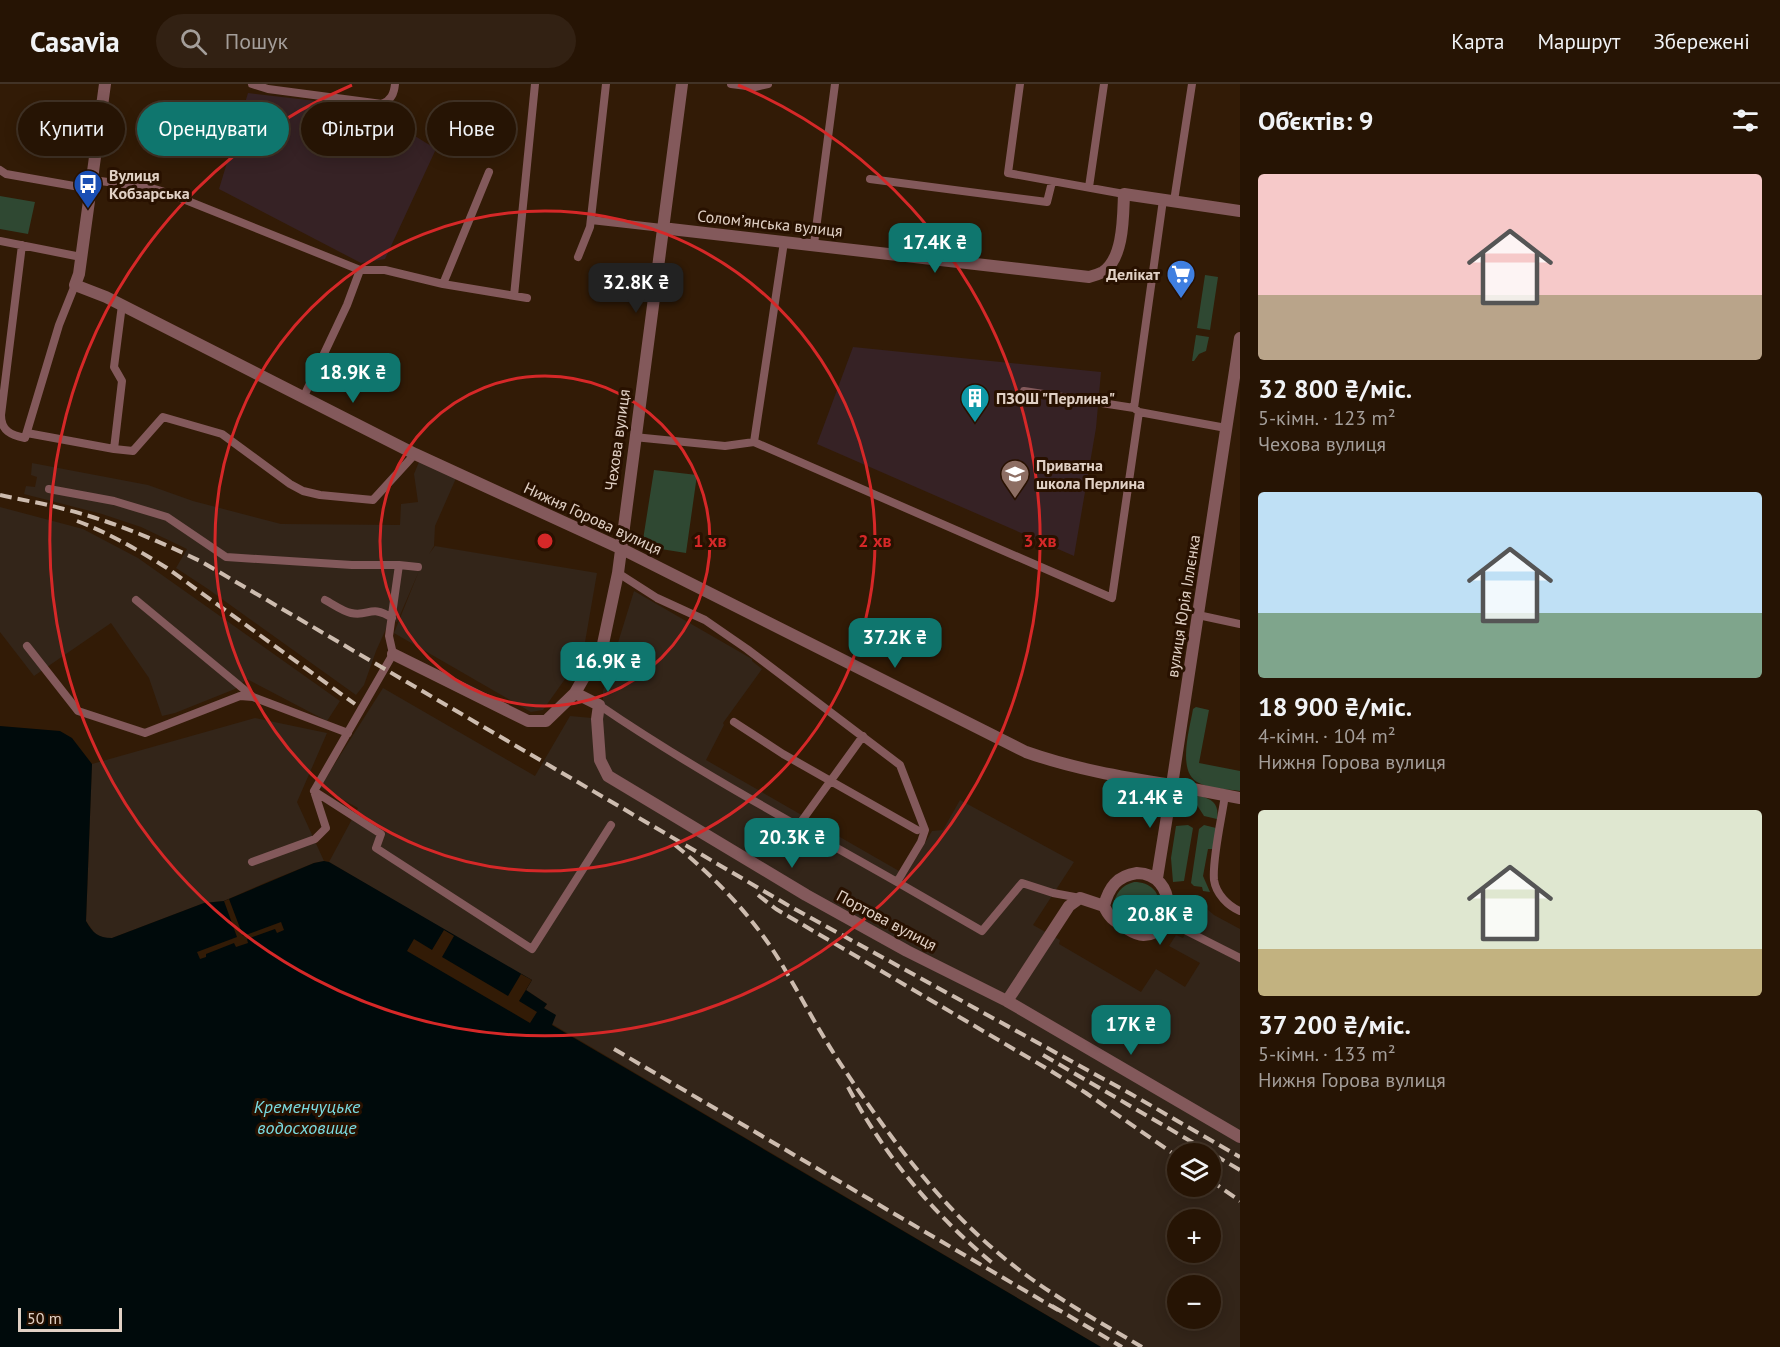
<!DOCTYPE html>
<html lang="uk">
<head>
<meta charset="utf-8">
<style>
  body { margin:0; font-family:"PT Sans",sans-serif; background:#322113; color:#f1f3f6; height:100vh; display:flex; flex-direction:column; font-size:22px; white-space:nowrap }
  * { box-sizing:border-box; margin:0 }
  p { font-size:20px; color:#a49e9a }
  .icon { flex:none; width:33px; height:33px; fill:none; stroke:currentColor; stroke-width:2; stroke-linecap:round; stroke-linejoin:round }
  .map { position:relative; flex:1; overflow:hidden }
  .drawer { display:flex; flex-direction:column; background:#261404; width:540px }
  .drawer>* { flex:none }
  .top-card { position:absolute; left:18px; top:18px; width:570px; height:54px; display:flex; gap:12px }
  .buttons { position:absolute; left:1167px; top:1059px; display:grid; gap:12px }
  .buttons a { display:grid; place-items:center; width:54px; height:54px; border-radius:50%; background:#261404; box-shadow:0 3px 15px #0003,0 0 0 2px #423326; font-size:30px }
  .scale { position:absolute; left:18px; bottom:15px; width:104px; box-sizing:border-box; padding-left:6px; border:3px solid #e1d1c5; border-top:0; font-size:16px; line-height:21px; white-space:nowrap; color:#e1d1c5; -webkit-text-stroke:4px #281100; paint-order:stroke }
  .price { position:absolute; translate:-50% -51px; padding:0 14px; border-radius:12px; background:#0f766e; color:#fff; font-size:20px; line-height:39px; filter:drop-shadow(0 2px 3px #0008) }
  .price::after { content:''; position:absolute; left:50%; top:36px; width:18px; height:14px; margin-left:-9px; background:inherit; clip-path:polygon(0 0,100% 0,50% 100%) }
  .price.selected { background:#222; color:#fff }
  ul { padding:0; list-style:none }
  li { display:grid; align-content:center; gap:12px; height:318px; padding:0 18px }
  li span { display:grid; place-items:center; height:186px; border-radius:6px; color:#555 }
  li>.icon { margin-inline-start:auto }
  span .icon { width:108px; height:108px; fill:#fffc; stroke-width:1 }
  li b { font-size:26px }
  h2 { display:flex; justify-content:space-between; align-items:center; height:72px; padding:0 18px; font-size:26px }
  .tag { padding:0 21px; border-radius:27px; background:#261404; box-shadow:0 3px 15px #0003,0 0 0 2px #423326; font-size:21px; line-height:54px }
  .tag.selected { background:#0f766e; color:#fff }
  header { display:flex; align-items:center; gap:36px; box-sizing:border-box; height:84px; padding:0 30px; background:#261404; border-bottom:2px solid #423326 }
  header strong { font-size:28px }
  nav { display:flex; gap:33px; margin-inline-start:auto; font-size:21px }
  .search { width:420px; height:54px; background:#322113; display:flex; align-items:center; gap:15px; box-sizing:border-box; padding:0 21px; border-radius:33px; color:#a49e9a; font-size:22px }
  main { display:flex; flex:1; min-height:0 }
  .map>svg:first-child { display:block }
  .industrial { fill:#332519; fill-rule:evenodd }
  .education { fill:#362225 }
  .green { fill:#2f4832 }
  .water { fill:#000a0b }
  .pier { fill:#321b06 }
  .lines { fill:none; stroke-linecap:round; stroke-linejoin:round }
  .service { stroke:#83595b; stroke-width:8 }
  .minor { stroke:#83595b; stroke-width:12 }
  .tertiary { stroke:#83595b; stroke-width:12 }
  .rail { stroke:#cdbcaf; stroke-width:4; stroke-dasharray:12 6; stroke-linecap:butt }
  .ring { fill:none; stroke:#d62828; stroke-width:3 }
  .labels { text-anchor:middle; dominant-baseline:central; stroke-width:6; stroke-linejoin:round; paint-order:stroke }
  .poi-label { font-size:16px; font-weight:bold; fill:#e1d1c5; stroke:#281100; text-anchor:start }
  .street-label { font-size:16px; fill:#e1d1c5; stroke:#281100 }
  .water-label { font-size:18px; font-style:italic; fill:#7adce2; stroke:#281100 }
  .centre { fill:#d62828; stroke:#281100; stroke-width:3 }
  .ring-label { font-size:18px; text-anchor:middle; font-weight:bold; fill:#d62828; stroke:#281100; stroke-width:6; stroke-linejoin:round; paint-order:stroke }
</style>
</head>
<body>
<header>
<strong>Casavia</strong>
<div class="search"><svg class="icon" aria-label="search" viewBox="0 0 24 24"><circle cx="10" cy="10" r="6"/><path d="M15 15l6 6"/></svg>Пошук</div>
<nav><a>Карта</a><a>Маршрут</a><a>Збережені</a></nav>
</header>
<main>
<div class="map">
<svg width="1240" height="1263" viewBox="0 0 1240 1263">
  <rect width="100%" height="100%" fill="#321b06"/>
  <path class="industrial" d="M421,373L457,392L435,442L434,462L429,470L435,462L597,489L584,564L570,588L543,626L531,628L394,549L419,487L397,538L390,536L376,567L364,601L356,611L208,505L176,484L187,465L141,443L102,430L24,410L26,402L35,403L37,393L31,391L32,379L148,401L193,417L281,440L400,441L401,420L418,418L414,390Z
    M0,423L83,445L138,474L340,617L327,637L247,595L235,605L175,629L162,632L149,594L111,539L34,592L0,548Z
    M634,507L752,575V577L762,585L723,639L724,641L706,676L906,791L932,747L943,746L960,716L1074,778L1033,841L1060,856L1059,860L1141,908L1156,885L1185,903L1200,879L1169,862L1176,851L1183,854L1187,847L1190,841L1181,837L1191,817L1208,822L1207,825L1214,831L1240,845V1263H1101L552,940L544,924L547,920L526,906L531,897L329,778L358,724L320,703L383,604L535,692L570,632L603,635V607ZM1178,1070H1210V1102H1178ZM1178,1136H1210V1168H1178ZM1178,1202H1210V1234H1178Z
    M255,634L327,649L297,718L324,777L314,779L267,798L224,817L204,819L112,854H104L95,850L86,837L92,680Z"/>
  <path class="education" d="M248,9L368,23L436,65L385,175L361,179L219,105Z
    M853,263L1101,288L1096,344L1074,472L817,360Z"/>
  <path class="green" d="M0,112L35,118L28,150L0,145Z
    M1205,191L1218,193L1210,246L1197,244Z
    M1196,251L1209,253L1206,267L1199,270L1194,277H1192Z
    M654,386L697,391L686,469L642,462Z
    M1196,623L1209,626L1199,679L1240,687V707C1227,705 1210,705 1199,699C1176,689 1190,644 1193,625Z
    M1199,712C1214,715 1219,721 1217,735L1204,732L1195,718L1194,713Z
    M1188,741L1193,744L1184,797L1173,798L1171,774L1176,742Z
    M1204,741L1216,744L1213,765H1208L1203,792L1210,808L1203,807L1202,803L1194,802L1191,799L1199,745Z
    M1134,798C1159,798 1166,821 1153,840C1140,844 1121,834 1114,823C1114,810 1122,801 1134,798Z"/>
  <path class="water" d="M0,642L60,647L72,654L92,680L86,837C93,849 98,854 112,854L204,819L224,817L314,779L324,777L329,778L532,896L526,906L547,920L544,924L556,931L552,941L1101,1263H0Z"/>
  <path class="pier" d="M229,815L243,852L281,838L284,846L277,849L275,845L247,855L248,859L236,863L234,859L206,870V873L200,875L197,868L237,853L224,817Z
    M444,846L454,852L442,873L508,912L521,890L532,896L519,917L537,928L530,939L407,867L414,855L432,866Z"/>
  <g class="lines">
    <path class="service" d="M252,0L268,5L382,20C391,16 394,10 395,0
      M731,0L755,3L768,0
      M1020,0L1008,89L1124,110
      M0,86L6,90L91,105
      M870,95L1047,118L1052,98
      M92,96L148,103L168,109L360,186L347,221L304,312
      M1089,103L1104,0
      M1174,117L1192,0
      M591,136L662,144
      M0,157L81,173
      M784,158L754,358L1112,514L1139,328
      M814,160L835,0
      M22,161L1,331C1,347 11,351 25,354L59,241L75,201
      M578,173L590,143L606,0
      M360,186H385L443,200L527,214
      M443,200L489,88
      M514,212L535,0
      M1024,307L1134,324L1139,328L1226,344
      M1134,324L1163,116
      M27,349L114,365L122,297L114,283L122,221
      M634,353L725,362L754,358
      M114,365L133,367L163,333L222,350L290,400L303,407L320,411L373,416L415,370
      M49,405L114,417L167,433L226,473L352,481H399L389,552L393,570L314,707L326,744L315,755L252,778
      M399,481L418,483
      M136,516L252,612
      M325,516C333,520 342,527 351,529C369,533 371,520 392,534
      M1198,531L1240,540
      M27,562L78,627L145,649L240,612L253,613L348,649
      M599,621C694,686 797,741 897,798L921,758L925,746L900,681L747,565L705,536L657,514L618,489
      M734,638L783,670L917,746
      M314,707L381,750L376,764L532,865L611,741
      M1225,711C1222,733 1212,775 1214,796C1216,810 1228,822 1240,827
      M798,742L863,652
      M897,798L982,847L1022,799L1053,809L1080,814
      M1165,836L1240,874"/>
    <path class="minor" d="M105,0L79,190L75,201L106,213L415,370L620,464L1026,668C1074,685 1122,693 1172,701L1157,794
      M662,144L1089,193C1093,192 1099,190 1103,188C1124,174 1123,132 1124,110L1240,127
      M393,570L528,637H546L575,609L603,560L618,489L682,0
      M575,609L599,621L597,635L600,676L608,692L806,811L907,867L1007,917L1240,1053
      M1137,789C1179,790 1175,852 1143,851C1137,851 1131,847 1126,844C1115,837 1109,834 1104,822C1109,803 1117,792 1137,789Z
      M1007,917L1069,822L1080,814L1104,822"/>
    <path class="tertiary" d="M1240,254L1172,701L1240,714"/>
    <path class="rail" d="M0,411C21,416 43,419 64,425C112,437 157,456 202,478L791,823L1131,1010L1240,1073
      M77,437C109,449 138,466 167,484L355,620
      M675,761C716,794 754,834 781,879C803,916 822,953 846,988C897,1064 952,1137 1026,1191C1063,1218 1103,1240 1142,1263
      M758,811L776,825L1051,987L1086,1009L1178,1073
      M614,965L1058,1226
      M1043,971L1240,1086
      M848,1003C885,1073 935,1132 996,1182
      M1210,1096L1240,1117
      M1052,1222L1122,1263"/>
  </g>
  <g class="ring">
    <circle cx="545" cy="457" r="165"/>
    <circle cx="545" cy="457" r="330"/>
    <path d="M738 1A495 495 0 1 1 352 1"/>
  </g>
  <defs>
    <g id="bus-pin" transform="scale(1.5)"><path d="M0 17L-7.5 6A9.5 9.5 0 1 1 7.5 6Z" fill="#1a4fb4" stroke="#281100"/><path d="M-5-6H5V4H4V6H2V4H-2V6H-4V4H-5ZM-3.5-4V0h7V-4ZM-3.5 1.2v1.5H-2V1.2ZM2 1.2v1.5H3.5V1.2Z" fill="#fff"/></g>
    <g id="supermarket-pin" transform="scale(1.5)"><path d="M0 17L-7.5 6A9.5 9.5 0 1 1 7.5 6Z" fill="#3f7fe0" stroke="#281100"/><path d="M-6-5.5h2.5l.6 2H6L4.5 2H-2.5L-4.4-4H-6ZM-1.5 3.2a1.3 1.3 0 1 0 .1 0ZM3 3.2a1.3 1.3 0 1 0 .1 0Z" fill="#fff"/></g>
    <g id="building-pin" transform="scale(1.5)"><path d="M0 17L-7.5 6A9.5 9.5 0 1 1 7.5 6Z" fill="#0f9aa8" stroke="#281100"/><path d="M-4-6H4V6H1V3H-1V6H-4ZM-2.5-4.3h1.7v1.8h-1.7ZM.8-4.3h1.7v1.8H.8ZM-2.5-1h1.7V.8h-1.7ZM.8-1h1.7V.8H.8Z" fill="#fff"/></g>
    <g id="school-pin" transform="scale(1.5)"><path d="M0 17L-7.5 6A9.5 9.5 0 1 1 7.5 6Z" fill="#8d6e63" stroke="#281100"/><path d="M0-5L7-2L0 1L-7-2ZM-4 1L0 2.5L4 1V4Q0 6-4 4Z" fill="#fff"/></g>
  </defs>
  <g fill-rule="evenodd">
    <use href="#bus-pin" x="88" y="100"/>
    <use href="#supermarket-pin" x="1181" y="190"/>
    <use href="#building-pin" x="975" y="314"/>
    <use href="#school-pin" x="1015" y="390"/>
  </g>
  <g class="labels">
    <g class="poi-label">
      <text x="109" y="91">Вулиця<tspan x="109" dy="18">Кобзарська</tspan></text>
      <text x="1160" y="190" text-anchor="end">Делікат</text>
      <text x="996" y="314">ПЗОШ "Перлина"</text>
      <text x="1036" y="381">Приватна<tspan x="1036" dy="18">школа Перлина</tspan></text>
    </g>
    <g class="street-label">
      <text transform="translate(770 139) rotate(6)">Соломʼянська вулиця</text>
      <text transform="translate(617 356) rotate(-82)">Чехова вулиця</text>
      <text transform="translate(593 434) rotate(25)">Нижня Горова вулиця</text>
      <text transform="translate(1183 522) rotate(-81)">вулиця Юрія Іллєнка</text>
      <text transform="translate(887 836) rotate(28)">Портова вулиця</text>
    </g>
    <g class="water-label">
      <text x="307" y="1022">Кременчуцьке<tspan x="307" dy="21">водосховище</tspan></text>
    </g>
  </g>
  <circle cx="545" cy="457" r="9" class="centre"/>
  <g class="ring-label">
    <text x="710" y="463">1 хв</text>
    <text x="875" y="463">2 хв</text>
    <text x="1040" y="463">3 хв</text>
  </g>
</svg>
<div class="buttons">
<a><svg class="icon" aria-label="layers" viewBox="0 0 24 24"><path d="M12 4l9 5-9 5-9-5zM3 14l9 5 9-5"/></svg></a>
<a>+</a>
<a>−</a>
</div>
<div class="scale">50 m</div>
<b class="price" style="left:935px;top:190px">17.4K ₴</b>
<b class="price selected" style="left:636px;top:230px">32.8K ₴</b>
<b class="price" style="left:353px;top:320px">18.9K ₴</b>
<b class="price" style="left:895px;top:585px">37.2K ₴</b>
<b class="price" style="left:608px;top:609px">16.9K ₴</b>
<b class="price" style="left:1150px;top:745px">21.4K ₴</b>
<b class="price" style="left:792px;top:785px">20.3K ₴</b>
<b class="price" style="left:1160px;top:862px">20.8K ₴</b>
<b class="price" style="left:1131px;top:972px">17K ₴</b>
<div class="top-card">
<a class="tag">Купити</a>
<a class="tag selected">Орендувати</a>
<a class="tag">Фільтри</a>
<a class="tag">Нове</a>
</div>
</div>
<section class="drawer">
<h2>Об’єктів: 9<svg class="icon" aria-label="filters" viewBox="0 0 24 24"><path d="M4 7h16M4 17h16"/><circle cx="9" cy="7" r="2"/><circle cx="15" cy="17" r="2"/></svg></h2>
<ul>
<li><span style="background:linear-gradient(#f6c9c9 65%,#b9a48a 0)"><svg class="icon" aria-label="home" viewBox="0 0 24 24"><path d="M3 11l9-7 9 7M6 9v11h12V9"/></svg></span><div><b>32 800 ₴/міс.</b><p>5-кімн. · 123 m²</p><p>Чехова вулиця</p></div></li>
<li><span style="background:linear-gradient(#bfe0f5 65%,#7fa58c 0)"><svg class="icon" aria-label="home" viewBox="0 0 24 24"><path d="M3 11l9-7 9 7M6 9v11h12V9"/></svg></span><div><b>18 900 ₴/міс.</b><p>4-кімн. · 104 m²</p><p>Нижня Горова вулиця</p></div></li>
<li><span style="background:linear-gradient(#dfe7d0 75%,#c2b280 0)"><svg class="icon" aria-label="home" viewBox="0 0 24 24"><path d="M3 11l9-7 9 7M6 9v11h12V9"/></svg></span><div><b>37 200 ₴/міс.</b><p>5-кімн. · 133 m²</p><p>Нижня Горова вулиця</p></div></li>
</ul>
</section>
</main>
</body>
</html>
